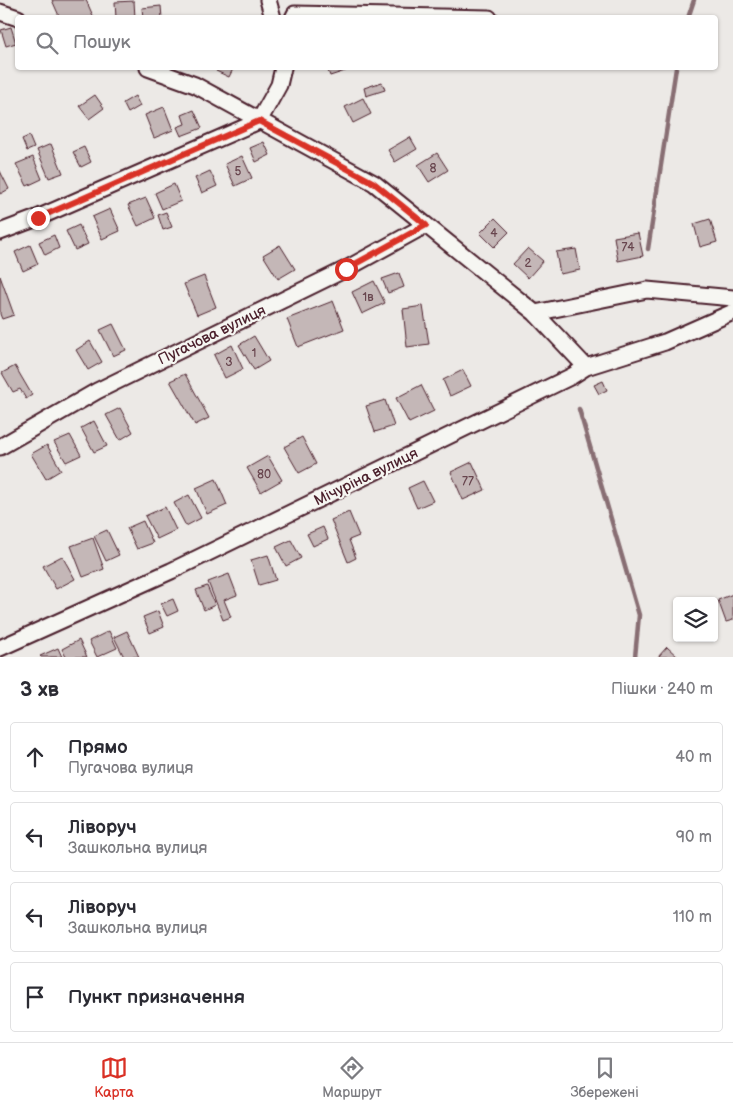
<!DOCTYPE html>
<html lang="uk">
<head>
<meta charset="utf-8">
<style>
	body { margin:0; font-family:"Balsamiq Sans",sans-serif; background:#f7f7f7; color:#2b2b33 }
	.controls { position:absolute; right:15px; bottom:15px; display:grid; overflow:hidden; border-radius:5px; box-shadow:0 1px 4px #0004 }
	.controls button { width:45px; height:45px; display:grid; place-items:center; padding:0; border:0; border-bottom:1px solid #e1e1e2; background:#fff; color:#2b2b33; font:25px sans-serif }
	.stop { position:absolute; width:15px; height:15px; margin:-11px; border:4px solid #d93025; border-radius:50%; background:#fff }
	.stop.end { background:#d93025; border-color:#fff; box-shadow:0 1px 5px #0008 }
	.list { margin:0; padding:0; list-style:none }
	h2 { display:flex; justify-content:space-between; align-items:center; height:65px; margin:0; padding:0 20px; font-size:21px }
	h2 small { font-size:16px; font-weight:400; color:#7c7c81 }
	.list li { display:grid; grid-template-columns:32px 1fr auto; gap:15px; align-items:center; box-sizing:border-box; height:70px; margin:0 10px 10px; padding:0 10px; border:1px solid #e1e1e2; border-radius:5px }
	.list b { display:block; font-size:19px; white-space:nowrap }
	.list p { margin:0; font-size:16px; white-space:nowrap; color:#7c7c81 }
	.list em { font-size:16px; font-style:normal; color:#7c7c81 }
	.icon { flex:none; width:28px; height:28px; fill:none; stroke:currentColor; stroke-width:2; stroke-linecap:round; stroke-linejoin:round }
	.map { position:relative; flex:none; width:733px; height:657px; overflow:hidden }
	.search { position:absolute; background:#fff; box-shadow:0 1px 4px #0004; left:15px; right:15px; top:15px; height:55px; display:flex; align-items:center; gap:12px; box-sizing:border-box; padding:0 18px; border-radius:5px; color:#7c7c81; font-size:19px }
	.sheet { height:385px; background:#fff }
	nav { display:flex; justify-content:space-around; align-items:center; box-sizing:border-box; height:70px; border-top:1px solid #e1e1e2; background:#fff; font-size:14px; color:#7c7c81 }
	nav a { display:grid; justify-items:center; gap:2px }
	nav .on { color:#d93025 }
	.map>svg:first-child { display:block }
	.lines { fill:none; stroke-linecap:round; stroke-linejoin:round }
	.stream { stroke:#886e73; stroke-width:4.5 }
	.building { fill:#c4b7b7; stroke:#4a1f2b }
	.minor-casing { stroke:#4a1f2b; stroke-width:19 }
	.minor { stroke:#f6f6f2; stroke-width:15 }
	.route { stroke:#d93025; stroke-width:6 }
	.labels { text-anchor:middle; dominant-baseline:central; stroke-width:4.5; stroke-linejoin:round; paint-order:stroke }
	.number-label { font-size:12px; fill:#68454e }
	.street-label { font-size:15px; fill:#4a1f2b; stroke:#f6f6f2 }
</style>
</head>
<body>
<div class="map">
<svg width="733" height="657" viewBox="0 0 733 657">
	<rect width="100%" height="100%" fill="#ece9e6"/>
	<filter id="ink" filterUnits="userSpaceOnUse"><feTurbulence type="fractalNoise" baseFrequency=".02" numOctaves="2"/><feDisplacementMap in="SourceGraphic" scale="10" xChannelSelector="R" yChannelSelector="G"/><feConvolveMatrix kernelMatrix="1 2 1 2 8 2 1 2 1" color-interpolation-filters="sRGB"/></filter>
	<g filter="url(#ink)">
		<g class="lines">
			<path class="stream" d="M688,18L694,0
				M648,249L676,68
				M579,409L639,615L635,657"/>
		</g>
		<path class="building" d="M52,0H86L94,18H60Z
			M134,1L135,18H116L115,2Z
			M161,6L162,18H143L142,8Z
			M11,27L16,43L6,46L1,30Z
			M218,68H231L233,69L229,77L216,71Z
			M327,68H354L330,76Z
			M382,82L385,90L366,96L364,88Z
			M95,95L104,108L89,119L79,106Z
			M135,96L140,106L128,113L123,103Z
			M363,98L371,114L353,123L345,107Z
			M164,107L173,130L154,138L145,115Z
			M194,110L202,128L181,136L177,127L185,124L182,115Z
			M29,136L34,148L27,151L22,139Z
			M410,137L417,149L395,162L388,150Z
			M264,142L270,155L256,162L250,148Z
			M51,144L63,173L49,178L37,150Z
			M84,147L91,162L81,167L73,152Z
			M437,153L448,170L429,182L418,165Z
			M242,156L252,178L235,186L225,164Z
			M33,157L42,179L27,186L16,164Z
			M0,171L9,189L0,194Z
			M210,171L217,186L202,193L195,178Z
			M174,184L181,201L162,209L155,193Z
			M146,198L155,218L138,226L128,205Z
			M110,209L120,231L102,239L92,217Z
			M166,212L172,227L163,230L158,215Z
			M495,218L509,232L494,247L480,233Z
			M710,219L717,242L700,247L694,224Z
			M79,225L88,244L75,250L66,231Z
			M638,233L643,256L618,261L614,237Z
			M54,235L59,248L45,255L39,242Z
			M30,245L38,264L23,271L15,252Z
			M280,245L295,269L278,279L263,255Z
			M528,248L543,261L528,278L513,264Z
			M576,249L580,270L560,274L556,252Z
			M399,273L404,287L388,293L382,279Z
			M0,276L14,315L2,319L0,314Z
			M204,276L216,307L197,315L184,284Z
			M374,281L385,303L362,314L352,292Z
			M333,301L344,329L298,347L287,319Z
			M423,306L429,344L407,347L403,309Z
			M113,324L126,350L113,356L100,330Z
			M254,336L269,361L254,370L239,345Z
			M90,341L102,362L88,370L76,350Z
			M232,345L243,369L225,378L214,355Z
			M15,366L32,395L26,399L20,389L13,392L2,373Z
			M463,370L471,386L450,396L443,380Z
			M185,374L209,418L195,425L170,381Z
			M603,381L607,390L599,394L594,385Z
			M421,385L434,411L409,423L396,398Z
			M385,400L394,426L375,432L366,406Z
			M120,408L133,432L120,440L106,415Z
			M94,421L107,446L94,452L81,428Z
			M70,435L81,455L66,462L54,442Z
			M302,437L316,464L299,473L284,447Z
			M47,445L61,470L46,479L31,454Z
			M268,456L282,480L261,492L247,468Z
			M472,462L485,490L463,500L451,472Z
			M216,479L227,505L207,514L196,488Z
			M423,481L433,501L417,508L408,488Z
			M189,495L201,518L186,526L174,503Z
			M165,507L176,530L157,539L145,516Z
			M349,512L359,536L349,540L356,558L348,562L331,520Z
			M143,521L153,543L137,549L127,528Z
			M323,527L328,539L313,546L307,534Z
			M107,530L119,555L106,561L94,536Z
			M93,538L104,569L83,577L71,546Z
			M291,540L301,558L286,566L276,547Z
			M268,555L276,580L259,585L251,560Z
			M62,556L75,579L56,589L43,566Z
			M229,574L237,595L224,600L231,617L223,620L208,582Z
			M207,586L215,605L204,610L196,590Z
			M733,594V620L726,622L718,600Z
			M173,599L178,611L167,616L161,604Z
			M158,611L164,627L150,633L143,617Z
			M109,631L117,648L97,657L89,641Z
			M127,631L139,657H124L114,637Z
			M79,640L87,657H66L62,649Z
			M667,647L678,657H658Z
			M58,648L62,657H41L40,656Z"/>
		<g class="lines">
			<defs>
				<path id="minor" d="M268,0L273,18
					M0,12L18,18
					M293,18L295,14L489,18
					M148,68L195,85L374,183L535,313L586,367
					M0,232L37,218L259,121L279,85L283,68
					M535,313L647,290L733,298
					M0,447L97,391L346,269L426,225
					M0,648L171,571L572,376L586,367L665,342L733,312"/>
			</defs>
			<use href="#minor" class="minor-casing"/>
			<use href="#minor" class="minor"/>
		</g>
	</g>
	<g class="lines" filter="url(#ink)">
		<path class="route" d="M38,218L259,121L374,183L426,225L346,269"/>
	</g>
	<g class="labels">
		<g class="number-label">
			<text x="433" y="168">8</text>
			<text x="238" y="171">5</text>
			<text x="494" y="233">4</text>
			<text x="628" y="247">74</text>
			<text x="528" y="263">2</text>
			<text x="368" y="297">1в</text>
			<text x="254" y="353">1</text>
			<text x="229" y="362">3</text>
			<text x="264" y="474">80</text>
			<text x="468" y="481">77</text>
		</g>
		<g class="street-label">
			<text transform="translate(212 335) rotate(-26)">Пугачова вулиця</text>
			<text transform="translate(366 477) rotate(-26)">Мічуріна вулиця</text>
		</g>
	</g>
</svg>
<div class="controls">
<button><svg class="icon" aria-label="layers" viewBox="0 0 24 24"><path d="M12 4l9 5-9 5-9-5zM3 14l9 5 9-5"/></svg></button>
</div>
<div class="stop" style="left:346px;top:269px"></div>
<div class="stop end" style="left:38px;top:218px"></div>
<div class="search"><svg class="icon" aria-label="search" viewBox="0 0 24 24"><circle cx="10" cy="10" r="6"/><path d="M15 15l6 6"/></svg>Пошук</div>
</div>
<section class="sheet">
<h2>3 хв<small>Пішки · 240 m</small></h2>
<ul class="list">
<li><svg class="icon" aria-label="ahead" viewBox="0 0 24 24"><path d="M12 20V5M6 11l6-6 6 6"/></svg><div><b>Прямо</b><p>Пугачова вулиця</p></div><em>40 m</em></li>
<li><svg class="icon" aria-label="left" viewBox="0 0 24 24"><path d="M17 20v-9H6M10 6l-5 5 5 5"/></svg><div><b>Ліворуч</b><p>Зашкольна вулиця</p></div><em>90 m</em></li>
<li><svg class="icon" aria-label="left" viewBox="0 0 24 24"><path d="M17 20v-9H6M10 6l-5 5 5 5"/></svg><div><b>Ліворуч</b><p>Зашкольна вулиця</p></div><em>110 m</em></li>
<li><svg class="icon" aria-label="arrive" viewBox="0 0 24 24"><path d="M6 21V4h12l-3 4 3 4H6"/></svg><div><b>Пункт призначення</b></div></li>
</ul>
</section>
<nav>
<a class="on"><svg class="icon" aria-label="map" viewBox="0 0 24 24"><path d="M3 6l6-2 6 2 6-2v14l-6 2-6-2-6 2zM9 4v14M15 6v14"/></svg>Карта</a>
<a><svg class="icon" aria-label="directions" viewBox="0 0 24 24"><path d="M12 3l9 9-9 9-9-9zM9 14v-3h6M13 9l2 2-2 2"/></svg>Маршрут</a>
<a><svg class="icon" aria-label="saved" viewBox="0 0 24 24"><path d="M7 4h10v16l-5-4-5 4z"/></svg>Збережені</a>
</nav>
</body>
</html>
